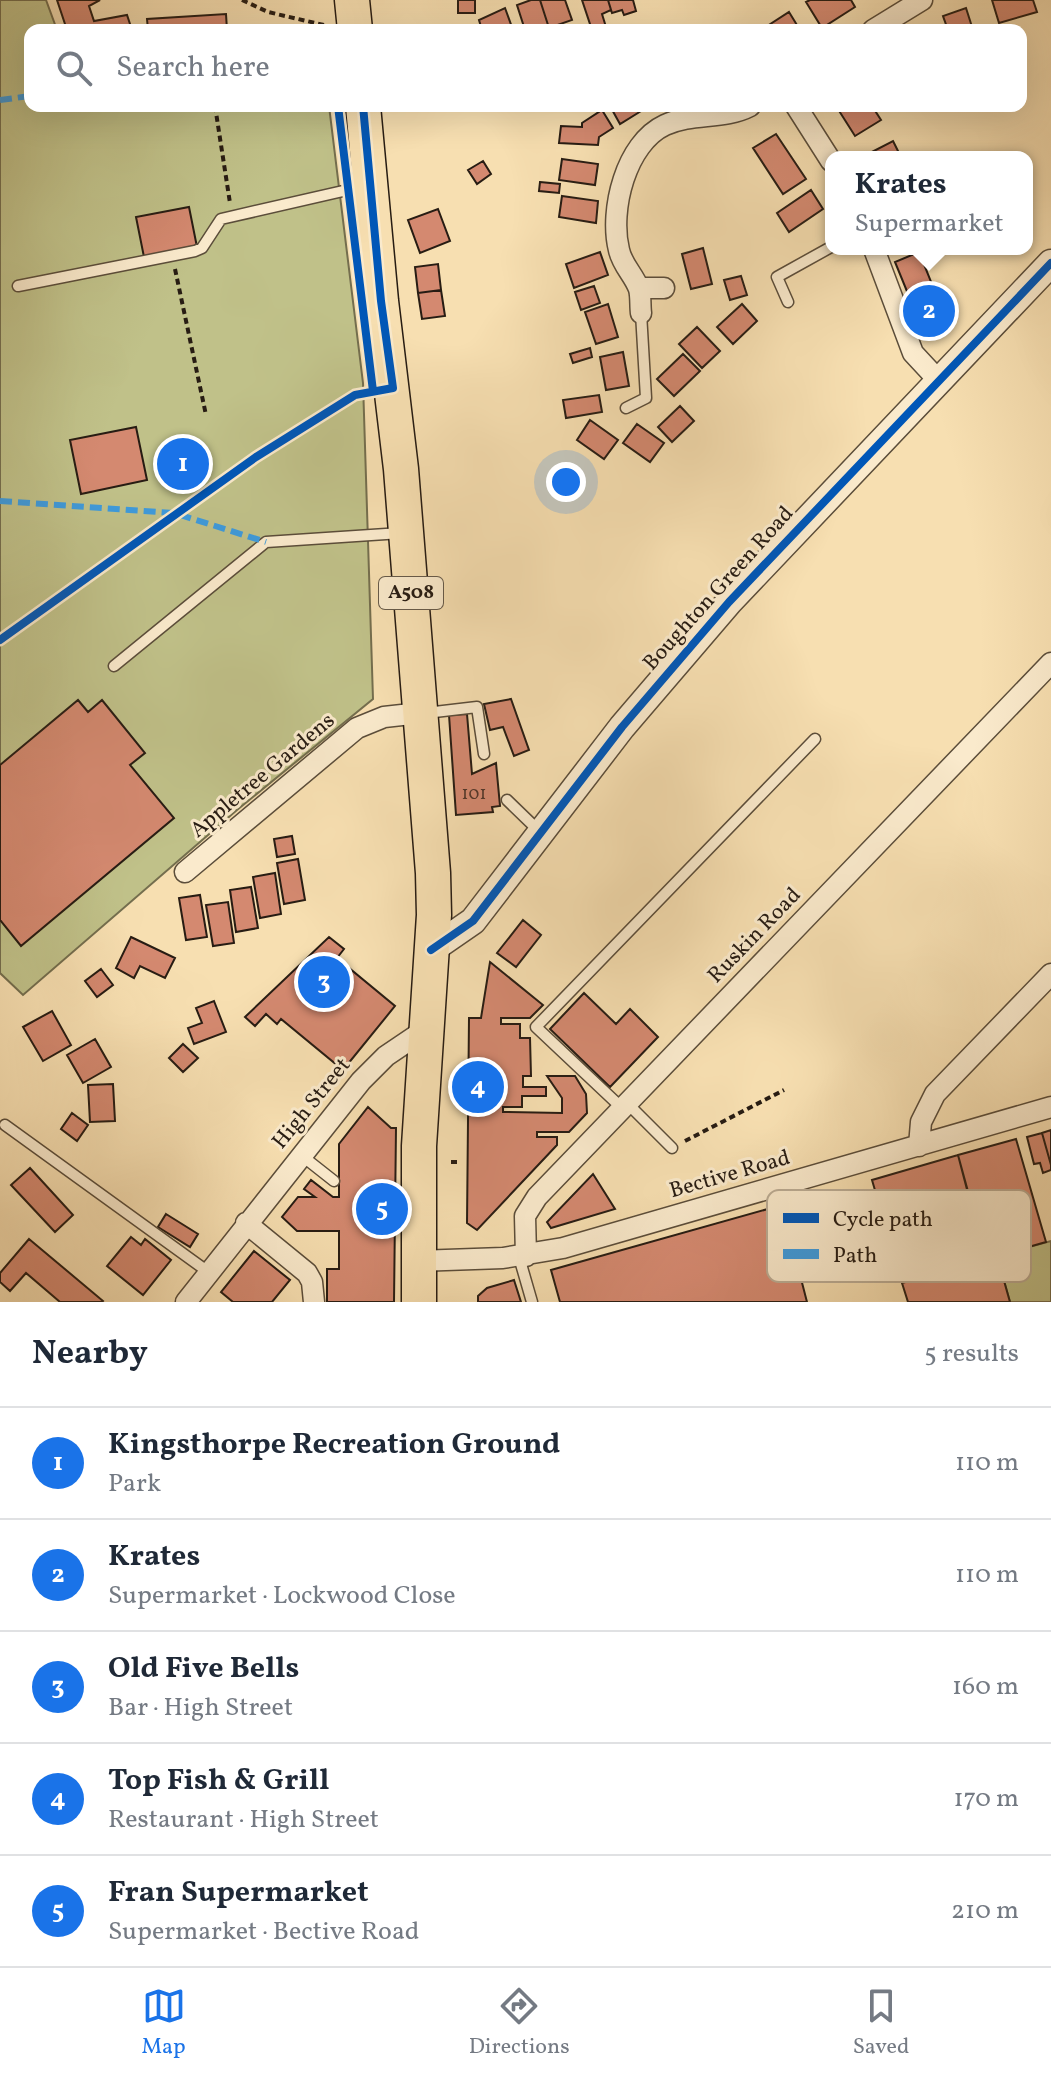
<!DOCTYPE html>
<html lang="en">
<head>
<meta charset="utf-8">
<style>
	body { margin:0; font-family:Vollkorn,serif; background:#f2f2f3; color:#1f2937 }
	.you { position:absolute; left:566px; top:482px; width:28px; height:28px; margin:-20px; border:6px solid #fff; border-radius:50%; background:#1a73e8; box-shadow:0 0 0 12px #1a73e833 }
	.badge { display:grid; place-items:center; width:52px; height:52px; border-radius:50%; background:#1a73e8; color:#fff; font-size:26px; font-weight:700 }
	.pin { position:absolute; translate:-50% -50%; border:4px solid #fff; box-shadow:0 2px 8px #0006 }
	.popup { position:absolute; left:825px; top:151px; width:208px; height:104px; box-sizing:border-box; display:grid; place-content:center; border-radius:16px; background:#fff; filter:drop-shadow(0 2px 6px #0005); font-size:26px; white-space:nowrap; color:#747a83 }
	.popup b { font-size:30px; color:#1f2937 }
	.popup::after { content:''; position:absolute; left:50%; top:100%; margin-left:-16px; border:16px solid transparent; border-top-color:#fff }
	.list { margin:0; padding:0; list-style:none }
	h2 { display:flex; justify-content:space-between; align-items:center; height:104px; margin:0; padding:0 32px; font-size:34px }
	h2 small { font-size:26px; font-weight:400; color:#747a83 }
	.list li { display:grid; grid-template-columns:52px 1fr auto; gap:24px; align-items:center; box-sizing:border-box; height:112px; padding:0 32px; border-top:2px solid #e0e1e3 }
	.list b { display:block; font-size:30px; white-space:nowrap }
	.list p { margin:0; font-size:26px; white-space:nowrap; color:#747a83 }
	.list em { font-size:26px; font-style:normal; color:#747a83 }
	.icon { flex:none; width:44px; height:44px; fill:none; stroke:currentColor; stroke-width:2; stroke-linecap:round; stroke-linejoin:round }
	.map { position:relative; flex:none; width:1051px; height:1302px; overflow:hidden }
	.search { position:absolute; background:#fff; box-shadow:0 8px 32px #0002; left:24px; right:24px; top:24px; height:88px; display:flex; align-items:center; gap:20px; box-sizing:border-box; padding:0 28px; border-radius:16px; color:#747a83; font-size:30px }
	.sheet { height:664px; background:#fff }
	nav { display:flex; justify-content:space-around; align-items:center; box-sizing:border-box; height:112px; border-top:2px solid #e0e1e3; background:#fff; font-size:22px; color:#747a83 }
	nav a { display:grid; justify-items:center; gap:4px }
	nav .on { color:#1a73e8 }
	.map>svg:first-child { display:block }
	.green { fill:#c0c189; stroke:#746e4e; stroke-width:2 }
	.building { fill:#d48970; stroke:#271c13; stroke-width:2 }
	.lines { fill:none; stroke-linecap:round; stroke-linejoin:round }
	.service-casing { stroke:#5b4d3a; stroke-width:13 }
	.minor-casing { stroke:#5b4d3a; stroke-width:23 }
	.tertiary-casing { stroke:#5b4d3a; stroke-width:29 }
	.trunk-casing { stroke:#271c13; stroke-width:37 }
	.path { stroke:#271c13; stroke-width:4; stroke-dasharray:6 4; stroke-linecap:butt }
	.service { stroke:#faeacc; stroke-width:10 }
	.minor { stroke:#faeacc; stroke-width:20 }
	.tertiary { stroke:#faeacc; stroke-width:26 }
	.trunk { stroke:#f7dfb1; stroke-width:34 }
	.quiet { stroke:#3d9bde; stroke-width:6; stroke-dasharray:12 6; stroke-linecap:butt }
	.cycleway-casing { stroke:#faeacc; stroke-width:13 }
	.cycleway { stroke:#0057b8; stroke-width:8 }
	.labels { text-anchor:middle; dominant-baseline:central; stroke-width:6; stroke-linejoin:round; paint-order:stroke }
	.number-label { font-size:18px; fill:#52372a }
	.shield { fill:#faeacc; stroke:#665a4a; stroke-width:2 }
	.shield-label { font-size:20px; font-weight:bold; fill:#271c13 }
	.street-label { font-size:22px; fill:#271c13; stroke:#faeacc }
	.key { fill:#faeacc; stroke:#bbac94; stroke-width:2 }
	.key-label { font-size:22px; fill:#271c13 }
</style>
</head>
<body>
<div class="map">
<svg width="1051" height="1302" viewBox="0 0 1051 1302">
	<rect width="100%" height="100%" fill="#f7dfb1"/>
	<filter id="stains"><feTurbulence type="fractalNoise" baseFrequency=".0025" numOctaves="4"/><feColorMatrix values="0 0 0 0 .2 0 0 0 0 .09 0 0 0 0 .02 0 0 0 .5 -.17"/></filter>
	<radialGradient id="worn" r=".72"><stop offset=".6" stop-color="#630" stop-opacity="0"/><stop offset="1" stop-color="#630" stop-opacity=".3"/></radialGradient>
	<path class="green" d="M0,0H46L57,30H30V106H329L363,383L373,699L237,810L23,995L0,973Z
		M1051,1241V1302H1010L997,1256Z"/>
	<path class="building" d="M57,0H100L89,6L94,21L127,15L132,30H67Z
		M458,0H475V13H458Z
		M531,0H540L549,28L525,30L517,5Z
		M540,0H565L572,20L549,28Z
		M582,0H608L611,10L602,14L606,27L592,30Z
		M608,0H633L636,11L624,15L622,10L612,13Z
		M810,0H851L855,7L822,28L806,2Z
		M992,0H1033L1037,12L999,23Z
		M505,8L513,30H482L479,20Z
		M966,8L973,30H948L943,16Z
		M789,12L800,30H761Z
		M226,14L227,30H148L147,19Z
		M610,106H645L646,108L620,124Z
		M836,106H872L881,120L855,136Z
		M602,110L613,128L599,137L598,145L559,143L561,126L582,127V123Z
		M776,134L806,179L783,194L753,148Z
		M893,141L901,157H867L866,155Z
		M562,159L598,164L595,185L559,180Z
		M483,161L491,174L477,184L468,170Z
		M540,182L560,184L559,193L539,191Z
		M811,190L823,209L789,232L777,213Z
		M562,196L598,201L596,223L559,217Z
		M189,207L197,247L144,257L136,217Z
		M438,209L450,241L420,253L408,220Z
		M703,248L712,284L691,289L682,254Z
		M600,252L608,275L574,288L566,264Z
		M919,252L948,324L924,333L895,262Z
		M438,264L441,290L418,293L415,267Z
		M741,276L747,295L730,300L724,280Z
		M594,286L600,303L581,310L575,292Z
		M441,290L445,316L422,319L418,293Z
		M608,304L618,337L596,344L585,312Z
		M742,304L757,321L733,344L717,327Z
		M697,327L720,351L702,368L679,344Z
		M590,348L592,357L573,363L570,354Z
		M623,352L629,386L606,390L600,357Z
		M683,354L700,371L674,396L657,379Z
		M599,395L602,412L566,418L563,400Z
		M680,406L694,421L672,442L658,427Z
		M590,420L618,440L604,459L577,440Z
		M637,424L664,443L650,462L623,443Z
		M136,427L147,480L81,494L70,440Z
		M511,699L529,750L514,756L503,727L490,730L484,704Z
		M78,700L88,712L102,700L145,753L130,765L174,818L21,946L0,920V765Z
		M467,714L472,774L496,763L500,806L492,807L493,812L456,815L449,715Z
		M292,836L295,854L277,857L274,839Z
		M298,859L305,900L284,904L277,863Z
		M275,873L281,914L260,918L253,877Z
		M251,887L258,928L236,932L230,890Z
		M200,895L207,937L186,940L179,898Z
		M228,902L234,943L213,946L206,905Z
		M523,920L541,935L516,967L497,953Z
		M131,937L175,958L165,978L140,966L134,978L116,968Z
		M329,937L344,949L337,958L395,1006L343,1070L281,1019L277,1024L266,1014L255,1026L245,1017Z
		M490,962L543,1005L530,1018H501V1024H520V1038H530L531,1076H523V1087H546V1096H522V1107H503V1112L562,1113V1098L547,1076H575L586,1094L587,1113L569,1132H537V1137H557V1145L477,1230L467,1223L469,1018H481Z
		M101,969L113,985L97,997L85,981Z
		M584,993L616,1024L630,1009L658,1037L610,1087L550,1029Z
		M214,1001L226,1032L194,1044L188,1028L202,1023L196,1008Z
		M52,1011L71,1045L43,1061L23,1027Z
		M95,1039L111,1067L83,1083L67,1055Z
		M183,1044L198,1058L183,1072L169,1058Z
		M113,1084L115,1121L90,1122L88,1085Z
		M368,1107L391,1128H396L394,1302H327V1269H339V1231H297L282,1217L298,1197H315L304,1189L311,1180L333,1197H339V1144Z
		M72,1113L88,1125L77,1141L61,1129Z
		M1051,1130V1165L1042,1133Z
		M1042,1133L1051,1165V1170L1043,1173L1040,1163L1034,1164L1027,1137Z
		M1016,1139L1046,1242L1007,1253L998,1218L976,1224L958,1155Z
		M958,1155L981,1239L992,1236L997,1256L902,1283L872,1180Z
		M30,1168L73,1215L55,1232L11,1185Z
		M593,1174L615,1209L551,1228L547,1222Z
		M782,1205L807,1302H560L551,1270Z
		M166,1214L198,1234L190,1247L158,1227Z
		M131,1237L141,1245L145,1239L171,1260L143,1295L107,1266Z
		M29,1239L103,1301L102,1302H60L26,1273L10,1291L0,1282V1273Z
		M254,1251L290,1280L272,1302H233L221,1292Z
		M997,1256L1010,1302H908L902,1283Z
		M514,1280L521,1302H478V1296L487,1288Z"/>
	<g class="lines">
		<defs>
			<path id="service" d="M18,286L195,251L202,248L221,219L365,186
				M788,302L777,277L831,247
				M626,408L646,398L641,313
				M114,666L266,542L401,533
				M426,713L477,707L484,754
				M507,800L539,831
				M628,1104L672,1148
				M623,1109L536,1027L815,739
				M5,1125L207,1271
				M301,1155L334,1181
				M519,1257L532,1302"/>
			<path id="minor" d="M873,30L922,0
				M796,106L831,161
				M874,249L913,353L939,381
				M639,288H664
				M641,313C640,306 641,296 639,289C634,275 622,265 619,250C609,210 626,143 665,125C693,112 723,120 750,106
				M185,872L357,728L384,717L420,713
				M919,1146L921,1122L935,1094L1051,974
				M246,1223L307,1273L312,1282L314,1302
				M526,1256L525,1216L537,1197L1051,663
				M417,1261L503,1258L563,1248L1051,1107
				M186,1302L361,1081L386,1056L426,1029"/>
			<path id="tertiary" d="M431,950L473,921L622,727L729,602L1051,263"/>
			<path id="trunk" d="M352,0L355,30
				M363,106L381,301L401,469L433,873L434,915L419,1146V1302"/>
		</defs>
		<use href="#service" class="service-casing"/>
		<use href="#minor" class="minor-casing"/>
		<use href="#tertiary" class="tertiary-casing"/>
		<use href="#trunk" class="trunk-casing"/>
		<path class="path" d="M242,0L268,12L328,26
			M215,106L230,203
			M175,269L206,415
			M685,1141L784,1090
			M451,1162H460"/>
		<use href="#service" class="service"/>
		<use href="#minor" class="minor"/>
		<use href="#tertiary" class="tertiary"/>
		<use href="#trunk" class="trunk"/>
		<path class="quiet" d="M0,100L30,96
			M0,501L174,513L266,542"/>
		<defs>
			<path id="cycleway" d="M338,106L373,391
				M0,640L256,457L355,395L393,388L381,301L363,106
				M431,950L473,921L622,727L729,602L1051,263"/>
		</defs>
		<use href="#cycleway" class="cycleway-casing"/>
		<use href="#cycleway" class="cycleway"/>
	</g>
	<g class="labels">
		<g class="number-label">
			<text x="474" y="794">101</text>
		</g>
		<rect class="shield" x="379" y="577" width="64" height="32" rx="6"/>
		<g class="shield-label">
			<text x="411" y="593">A508</text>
		</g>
		<g class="street-label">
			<text transform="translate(719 589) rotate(-48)">Boughton Green Road</text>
			<text transform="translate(263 776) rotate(-40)">Appletree Gardens</text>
			<text transform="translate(755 936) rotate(-46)">Ruskin Road</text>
			<text transform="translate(312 1104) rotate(-51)">High Street</text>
			<text transform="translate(730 1175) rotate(-16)">Bective Road</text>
		</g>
	</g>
	<rect x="767" y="1190" width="264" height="92" rx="12" class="key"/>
	<rect x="783" y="1213" width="36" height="10" fill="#0057b8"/>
	<rect x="783" y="1249" width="36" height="10" fill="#3d9bde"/>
	<g class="key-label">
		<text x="833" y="1226">Cycle path</text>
		<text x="833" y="1262">Path</text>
	</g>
	<rect width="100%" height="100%" filter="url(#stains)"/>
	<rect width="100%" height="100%" fill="url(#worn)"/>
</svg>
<div class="you"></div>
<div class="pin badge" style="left:183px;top:464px">1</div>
<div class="pin badge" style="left:929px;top:311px">2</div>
<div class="popup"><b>Krates</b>Supermarket</div>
<div class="pin badge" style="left:324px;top:982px">3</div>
<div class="pin badge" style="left:478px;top:1087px">4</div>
<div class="pin badge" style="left:382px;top:1209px">5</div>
<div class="search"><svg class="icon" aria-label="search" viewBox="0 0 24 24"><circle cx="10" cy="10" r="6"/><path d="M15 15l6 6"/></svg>Search here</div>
</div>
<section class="sheet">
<h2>Nearby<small>5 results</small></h2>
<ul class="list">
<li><span class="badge">1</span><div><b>Kingsthorpe Recreation Ground</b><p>Park</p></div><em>110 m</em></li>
<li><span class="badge">2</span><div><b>Krates</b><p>Supermarket · Lockwood Close</p></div><em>110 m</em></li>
<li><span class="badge">3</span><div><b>Old Five Bells</b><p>Bar · High Street</p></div><em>160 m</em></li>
<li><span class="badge">4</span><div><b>Top Fish &amp; Grill</b><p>Restaurant · High Street</p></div><em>170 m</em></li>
<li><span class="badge">5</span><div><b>Fran Supermarket</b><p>Supermarket · Bective Road</p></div><em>210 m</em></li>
</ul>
</section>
<nav>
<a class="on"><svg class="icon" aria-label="map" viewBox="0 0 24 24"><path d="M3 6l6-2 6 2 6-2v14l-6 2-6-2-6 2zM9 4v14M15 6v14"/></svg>Map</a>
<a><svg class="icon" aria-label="directions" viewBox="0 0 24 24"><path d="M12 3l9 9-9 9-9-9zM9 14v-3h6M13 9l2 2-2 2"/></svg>Directions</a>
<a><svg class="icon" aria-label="saved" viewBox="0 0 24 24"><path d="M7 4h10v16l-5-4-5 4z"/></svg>Saved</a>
</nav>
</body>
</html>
